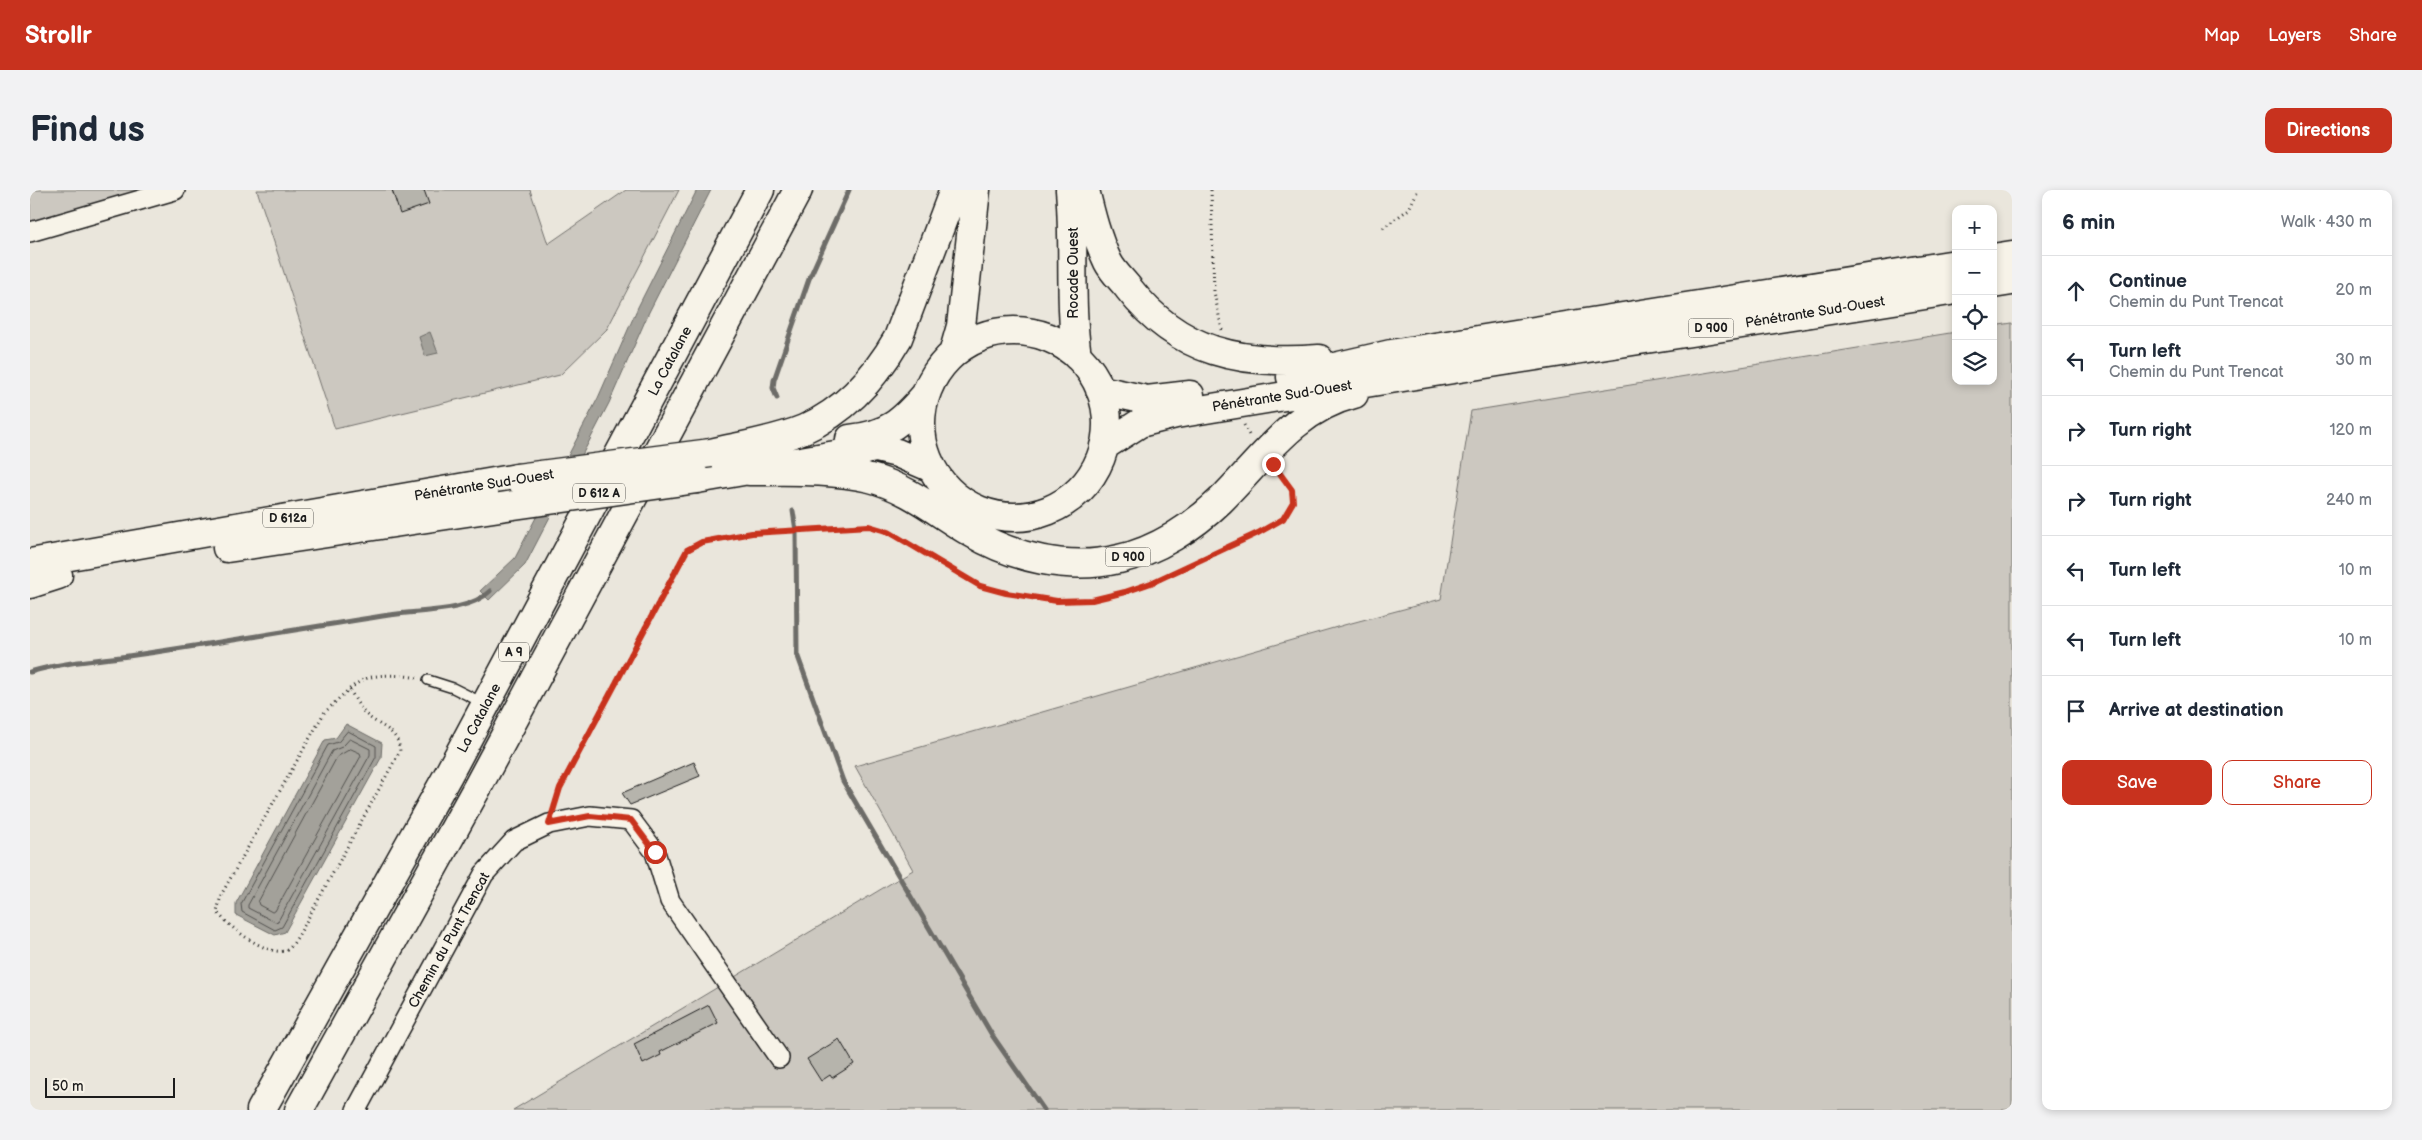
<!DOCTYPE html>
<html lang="en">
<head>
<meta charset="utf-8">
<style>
	body { margin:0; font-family:"Balsamiq Sans",sans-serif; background:#f2f2f3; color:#1f2937 }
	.controls { position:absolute; right:15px; top:15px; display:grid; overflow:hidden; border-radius:10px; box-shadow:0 2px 8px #0003 }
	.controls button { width:45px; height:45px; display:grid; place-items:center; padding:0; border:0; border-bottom:1px solid #e0e1e3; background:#fff; color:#1f2937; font:25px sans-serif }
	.scale { position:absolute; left:15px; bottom:12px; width:130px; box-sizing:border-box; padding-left:5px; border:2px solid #1c1c1c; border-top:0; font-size:14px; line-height:18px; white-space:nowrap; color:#1c1c1c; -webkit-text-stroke:4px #f7f3e8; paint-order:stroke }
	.stop { position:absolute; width:15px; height:15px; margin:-11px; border:4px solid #c8321e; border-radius:50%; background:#fff }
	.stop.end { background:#c8321e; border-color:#fff; box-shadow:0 1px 5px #0008 }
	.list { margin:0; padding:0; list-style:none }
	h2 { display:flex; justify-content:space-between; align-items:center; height:65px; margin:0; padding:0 20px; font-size:21px }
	h2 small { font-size:16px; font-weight:400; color:#747a83 }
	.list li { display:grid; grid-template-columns:32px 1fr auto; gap:15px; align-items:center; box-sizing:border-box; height:70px; padding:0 20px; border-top:1px solid #e0e1e3 }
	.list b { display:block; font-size:19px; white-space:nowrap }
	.list p { margin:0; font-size:16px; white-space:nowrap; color:#747a83 }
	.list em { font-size:16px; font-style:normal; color:#747a83 }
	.actions { display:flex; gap:10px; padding:15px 20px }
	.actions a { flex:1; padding:11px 0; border:1px solid #c8321e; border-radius:10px; text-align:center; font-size:18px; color:#c8321e }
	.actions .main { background:#c8321e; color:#fff }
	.icon { flex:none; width:28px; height:28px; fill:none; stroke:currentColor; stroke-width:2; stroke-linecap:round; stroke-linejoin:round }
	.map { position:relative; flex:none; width:1982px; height:920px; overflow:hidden; border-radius:10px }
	header { display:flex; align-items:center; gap:30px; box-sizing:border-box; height:70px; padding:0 25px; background:#c8321e; color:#fff }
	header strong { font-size:24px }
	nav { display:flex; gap:28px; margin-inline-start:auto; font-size:18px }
	.intro { display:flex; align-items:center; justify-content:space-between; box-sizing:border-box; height:120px; padding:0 30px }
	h1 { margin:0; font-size:35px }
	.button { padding:12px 22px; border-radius:10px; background:#c8321e; color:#fff; font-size:18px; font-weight:700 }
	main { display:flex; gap:30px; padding:0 30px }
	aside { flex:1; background:#fff; border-radius:10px; box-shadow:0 2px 8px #0003 }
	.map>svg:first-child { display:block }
	.green { fill:#ccc8c0; stroke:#74726e }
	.water { fill:#a3a19a; stroke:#6d6c68 }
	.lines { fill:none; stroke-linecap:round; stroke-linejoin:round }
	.shore { stroke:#52514e; stroke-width:1 }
	.stream { stroke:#6d6c68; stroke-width:5 }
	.building { fill:#b6b4ac; stroke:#1c1c1c }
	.lane-casing { stroke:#1c1c1c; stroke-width:12 }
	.street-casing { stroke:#1c1c1c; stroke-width:22 }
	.highway-casing { stroke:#1c1c1c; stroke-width:31 }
	.path { stroke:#1c1c1c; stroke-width:3; stroke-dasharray:1 4; stroke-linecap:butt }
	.lane { stroke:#f7f3e8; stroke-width:9 }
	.street { stroke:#f7f3e8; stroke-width:19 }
	.highway { stroke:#f7f3e8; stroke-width:28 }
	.highway-bridge-casing { stroke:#1c1c1c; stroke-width:31; stroke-linecap:butt }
	.highway-bridge { stroke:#f7f3e8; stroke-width:28 }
	.route { stroke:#c8321e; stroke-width:6 }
	.labels { text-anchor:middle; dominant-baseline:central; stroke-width:4; stroke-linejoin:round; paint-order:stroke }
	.shield { fill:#f7f3e8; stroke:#5e5c59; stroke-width:1 }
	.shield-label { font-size:12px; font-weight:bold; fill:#1c1c1c }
	.street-label { font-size:14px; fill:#1c1c1c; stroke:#f7f3e8 }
</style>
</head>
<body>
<header>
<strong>Strollr</strong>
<nav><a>Map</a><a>Layers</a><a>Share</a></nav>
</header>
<div class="intro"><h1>Find us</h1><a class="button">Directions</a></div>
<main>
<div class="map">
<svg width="1982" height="920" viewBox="0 0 1982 920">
	<rect width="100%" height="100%" fill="#eae6dc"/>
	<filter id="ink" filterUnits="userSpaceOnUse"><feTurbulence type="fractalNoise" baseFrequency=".02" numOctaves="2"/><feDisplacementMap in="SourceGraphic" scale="10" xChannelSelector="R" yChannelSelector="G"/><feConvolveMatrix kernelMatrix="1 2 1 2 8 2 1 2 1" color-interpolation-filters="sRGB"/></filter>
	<g filter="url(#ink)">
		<path class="green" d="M0,0H123L0,34Z
			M227,0H500L518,54L596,0H649L577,139L530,185L305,239Z
			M1982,133V920H483L883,680L825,576L1314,435L1411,409L1441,221L1926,142V191H1963V136Z"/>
		<path class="water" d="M667,0H681L619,122L579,213L495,375L459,410L450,401L485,368L568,208L608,117Z
			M400,142L408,163L395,166L389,147Z
			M316,534L352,553L351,568L255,742L245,745L206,725V713L295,550L306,548Z"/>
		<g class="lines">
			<path class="shore" d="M318,541L346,556V567L252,737L245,740L212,722L211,714L298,555L308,552Z
				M320,549L340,559V565L248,731L245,732L218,718V715L302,561L312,557Z
				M321,559L330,563L331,566L245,721L242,722L229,715L228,712L307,567Z"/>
			<path class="stream" d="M747,208L743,198L744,190L779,89L819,0
				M763,321L766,341L767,464L813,591L962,845L1014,920
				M0,482C37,471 74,470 112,464C194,452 276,438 359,425C389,420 438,423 460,401"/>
		</g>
		<path class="building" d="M362,0H394L399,14L370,24Z
			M664,572L670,586L600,615L592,603Z
			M679,815L688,833L630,862L631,865L613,874L604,854Z
			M809,849L824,874L802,888L800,885L791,891L777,869Z"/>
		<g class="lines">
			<defs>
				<path id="lane" d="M398,490L423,498L453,513"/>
				<path id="street" d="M0,42L145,0
					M326,920L454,684L484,651L519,634L560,626L601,630L625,662L640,711L749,868"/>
				<path id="highway" d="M1040,0C1045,55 1039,111 1047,166
					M1055,0C1061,25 1067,49 1078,72C1083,82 1093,91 1099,99C1149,163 1212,175 1289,169
					M1963,68L1982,65
					M1963,94L1982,91
					M891 234a93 93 0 1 1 186 0a93 93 0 1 1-186 0Z
					M923,164L931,136L946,0
					M1261,187L1361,164L1926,74
					M1070,200L1117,210L1160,205
					M820,249C858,245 872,232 896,204
					M1074,256L1110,233L1146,224C1406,180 1666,142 1926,100
					M681,263C711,256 745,251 774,239C815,221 846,186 868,148L924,0
					M719,281C759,281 801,279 840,288C877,297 908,323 940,342C983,368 1039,381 1089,369C1126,361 1163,337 1190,311C1231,271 1264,219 1324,204
					M667,289L846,258L867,263L902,278
					M197,358L470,317
					M0,373L487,288
					M0,394L28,385
					M231,920L418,585L730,0
					M269,920L447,598L768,0"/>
			</defs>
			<use href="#lane" class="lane-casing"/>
			<use href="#street" class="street-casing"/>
			<use href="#highway" class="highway-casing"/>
			<path class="path" d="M1181,0L1184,102L1192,140
				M1353,38L1379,19L1388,0
				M1214,235L1220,247
				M320,500C324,507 328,515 333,521C346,537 368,537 370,561L270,743C266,749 261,759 255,761C235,765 199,737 187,722L191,705L294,523C306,512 319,497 333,490C346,483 374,485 388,488
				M524,616L530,598L644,382L657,360L672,352L722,343L839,336L859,342L950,396L976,403L1027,411L1062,410L1095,402L1121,393L1228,343L1253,329L1263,312L1262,300L1248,280"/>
			<use href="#lane" class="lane"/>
			<use href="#street" class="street"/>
			<use href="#highway" class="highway"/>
			<defs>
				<path id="highway-bridge" d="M487,288L681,263
					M470,317L667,289"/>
			</defs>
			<use href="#highway-bridge" class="highway-bridge-casing"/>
			<use href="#highway-bridge" class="highway-bridge"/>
		</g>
	</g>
	<g class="lines" filter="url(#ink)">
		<path class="route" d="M625,662L601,630L560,626L519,634L530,598L657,360L672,352L722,343L839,336L859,342L950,396L976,403L1027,411L1062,410L1095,402L1121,393L1228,343L1253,329L1263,312L1262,300L1243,274"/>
	</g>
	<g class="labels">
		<g class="shield">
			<rect x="1658.5" y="128.5" width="45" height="19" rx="4"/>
			<rect x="543" y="293.5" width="52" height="19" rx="4"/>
			<rect x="233" y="318.5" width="50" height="19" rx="4"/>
			<rect x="1075.5" y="357.5" width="45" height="19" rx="4"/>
			<rect x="469" y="452.5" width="30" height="19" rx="4"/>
		</g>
		<g class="shield-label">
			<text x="1681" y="138">D 900</text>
			<text x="569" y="303">D 612 A</text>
			<text x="258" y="328">D 612a</text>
			<text x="1098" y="367">D 900</text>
			<text x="484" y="462">A 9</text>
		</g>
		<g class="street-label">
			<text transform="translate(1043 83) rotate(-90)">Rocade Ouest</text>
			<text transform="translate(1785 122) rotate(-9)">Pénétrante Sud-Ouest</text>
			<text transform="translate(640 171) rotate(-62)">La Catalane</text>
			<text transform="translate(1252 206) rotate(-9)">Pénétrante Sud-Ouest</text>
			<text transform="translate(454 295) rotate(-9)">Pénétrante Sud-Ouest</text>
			<text transform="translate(449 528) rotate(-62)">La Catalane</text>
			<text transform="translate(419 750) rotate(-61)">Chemin du Punt Trencat</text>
		</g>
	</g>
</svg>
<div class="controls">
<button>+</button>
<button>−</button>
<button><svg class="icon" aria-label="locate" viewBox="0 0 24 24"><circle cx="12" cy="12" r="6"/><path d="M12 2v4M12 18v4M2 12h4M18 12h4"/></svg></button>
<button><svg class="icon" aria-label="layers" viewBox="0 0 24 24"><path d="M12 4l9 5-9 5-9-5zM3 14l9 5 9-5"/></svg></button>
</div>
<div class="scale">50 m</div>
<div class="stop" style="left:625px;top:662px"></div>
<div class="stop end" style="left:1243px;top:274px"></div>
</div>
<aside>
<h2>6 min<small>Walk · 430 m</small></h2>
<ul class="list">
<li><svg class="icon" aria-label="ahead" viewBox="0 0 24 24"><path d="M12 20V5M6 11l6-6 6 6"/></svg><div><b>Continue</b><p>Chemin du Punt Trencat</p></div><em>20 m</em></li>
<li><svg class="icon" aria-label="left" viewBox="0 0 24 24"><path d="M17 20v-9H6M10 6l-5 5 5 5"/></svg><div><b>Turn left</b><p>Chemin du Punt Trencat</p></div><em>30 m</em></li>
<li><svg class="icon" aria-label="right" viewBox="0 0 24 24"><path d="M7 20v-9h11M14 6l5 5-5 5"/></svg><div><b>Turn right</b></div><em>120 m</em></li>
<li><svg class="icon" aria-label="right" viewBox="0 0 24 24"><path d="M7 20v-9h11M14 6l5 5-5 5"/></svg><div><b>Turn right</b></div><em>240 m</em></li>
<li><svg class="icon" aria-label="left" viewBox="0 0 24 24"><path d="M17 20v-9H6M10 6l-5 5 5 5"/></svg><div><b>Turn left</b></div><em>10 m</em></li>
<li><svg class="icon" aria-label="left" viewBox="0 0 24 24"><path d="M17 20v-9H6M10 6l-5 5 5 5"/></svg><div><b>Turn left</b></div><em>10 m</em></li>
<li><svg class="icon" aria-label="arrive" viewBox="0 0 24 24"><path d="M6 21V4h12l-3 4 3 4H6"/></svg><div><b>Arrive at destination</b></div></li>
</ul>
<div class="actions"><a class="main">Save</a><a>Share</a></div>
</aside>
</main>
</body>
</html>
